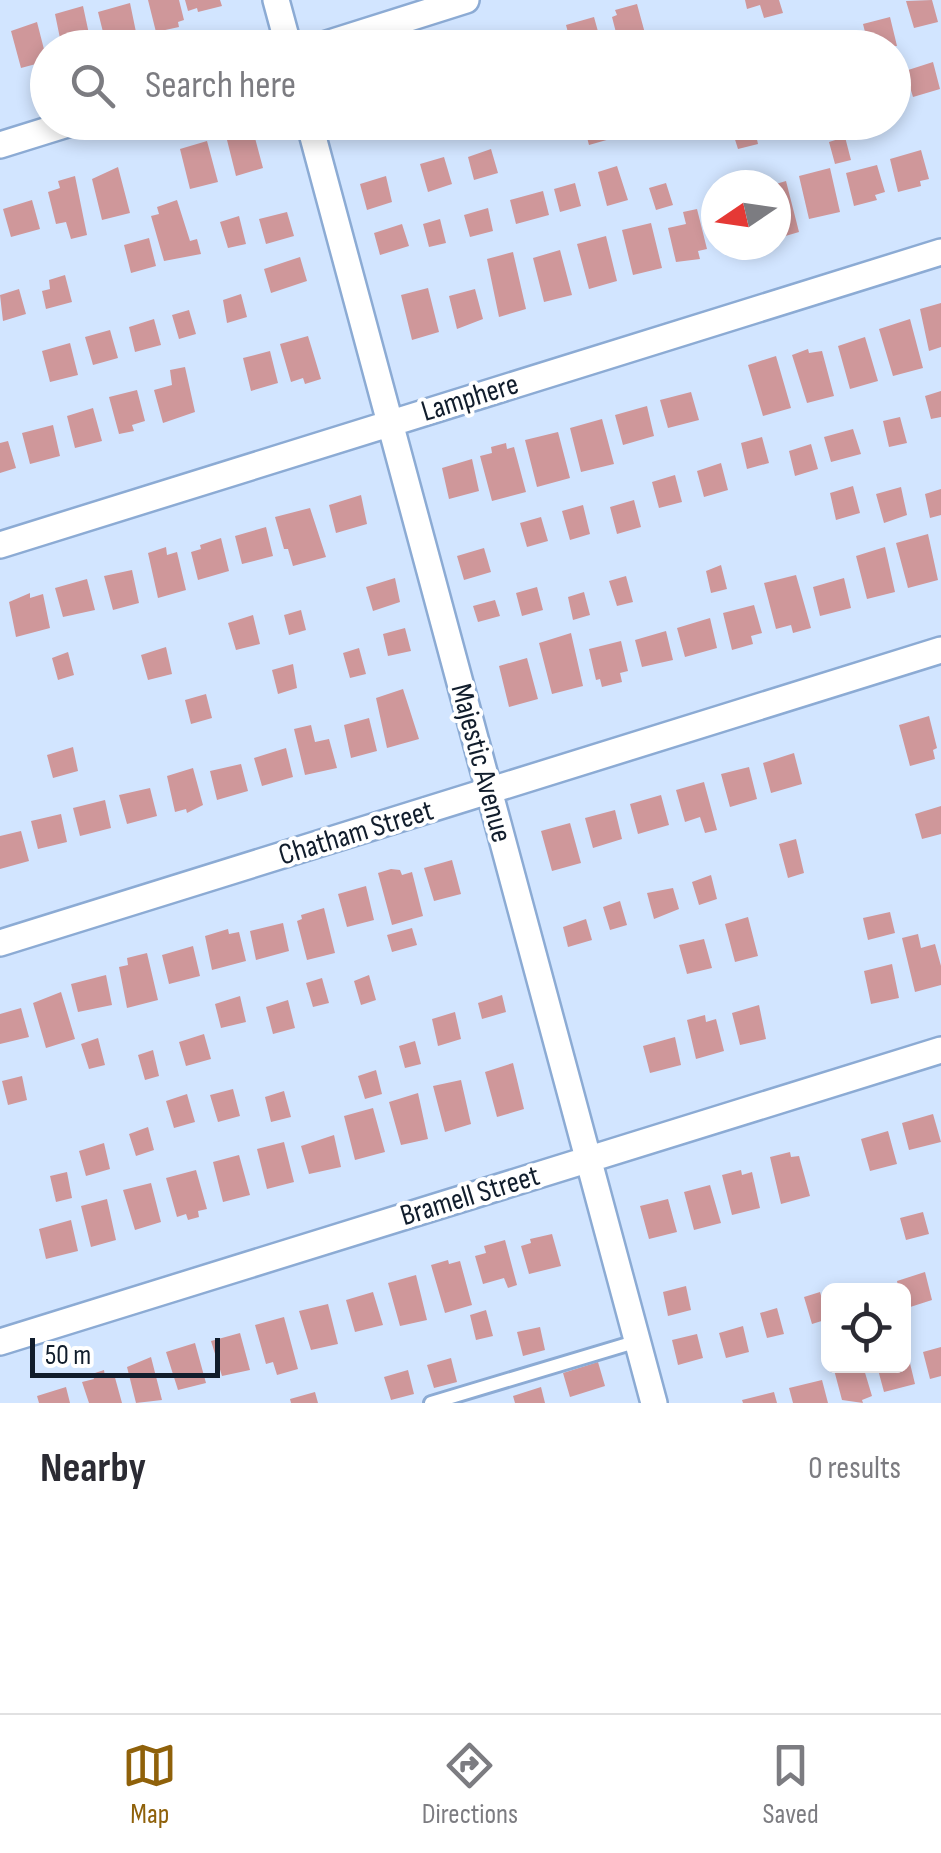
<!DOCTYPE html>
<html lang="en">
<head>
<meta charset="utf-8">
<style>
	body { margin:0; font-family:"Sofia Sans Condensed",sans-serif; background:#f7f7f7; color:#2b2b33 }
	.controls { position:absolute; right:30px; bottom:30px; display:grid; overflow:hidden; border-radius:15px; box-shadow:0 5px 15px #0003 }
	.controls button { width:90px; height:90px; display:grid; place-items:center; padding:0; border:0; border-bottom:2px solid #e1e1e2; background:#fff; color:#2b2b33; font:50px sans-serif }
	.compass { position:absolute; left:701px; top:170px; width:90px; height:90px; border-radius:50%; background:#fff; box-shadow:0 5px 15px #0003; rotate:257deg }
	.scale { position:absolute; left:30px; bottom:25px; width:190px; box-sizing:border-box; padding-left:10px; border:5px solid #111d2c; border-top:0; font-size:28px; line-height:35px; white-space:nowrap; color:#111d2c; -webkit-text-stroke:8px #fff; paint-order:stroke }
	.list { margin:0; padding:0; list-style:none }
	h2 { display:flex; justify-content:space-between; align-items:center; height:130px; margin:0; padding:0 40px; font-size:42px }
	h2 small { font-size:32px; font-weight:400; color:#7c7c81 }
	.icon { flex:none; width:55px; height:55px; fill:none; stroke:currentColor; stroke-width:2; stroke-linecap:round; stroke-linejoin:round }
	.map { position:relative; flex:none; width:941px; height:1403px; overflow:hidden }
	.search { position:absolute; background:#fff; box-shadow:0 5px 15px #0003; left:30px; right:30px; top:30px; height:110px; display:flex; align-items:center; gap:25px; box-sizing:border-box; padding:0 35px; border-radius:55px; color:#7c7c81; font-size:38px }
	.sheet { height:310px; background:#fff }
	nav { display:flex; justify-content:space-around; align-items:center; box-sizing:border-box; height:140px; border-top:2px solid #e1e1e2; background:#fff; font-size:28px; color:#7c7c81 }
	nav a { display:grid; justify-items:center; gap:5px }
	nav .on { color:#8f610a }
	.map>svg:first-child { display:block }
	.building { fill:#cf979a }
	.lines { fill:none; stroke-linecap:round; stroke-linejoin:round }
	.lane-casing { stroke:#8cabd4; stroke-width:18 }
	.street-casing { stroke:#8cabd4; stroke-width:30 }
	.lane { stroke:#fff; stroke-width:12 }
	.street { stroke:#fff; stroke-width:25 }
	.labels { text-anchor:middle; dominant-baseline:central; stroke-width:8; stroke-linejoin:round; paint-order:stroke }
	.street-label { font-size:30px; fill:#111d2c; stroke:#fff }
</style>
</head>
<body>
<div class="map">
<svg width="941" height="1403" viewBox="0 0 941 1403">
	<rect width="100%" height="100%" fill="#d2e5ff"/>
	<path class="building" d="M148,0H179L184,20L178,22L179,27L156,32Z
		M185,0H220L222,6L198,12L197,8L188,11Z
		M745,0H779L783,13L764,18L760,5L747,9Z
		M932,0L938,22L914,28L906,1Z
		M130,3L136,32L105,40L98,12Z
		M637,4L649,48H620L612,17L617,15L615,10Z
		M83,6L92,48H62L55,14Z
		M594,17L602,46L572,48L566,25Z
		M890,17L897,46L869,48L863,24Z
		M37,22L47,61L21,68L11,31Z
		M547,33L551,48H530L528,38Z
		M933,62L940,89L913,97L905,71Z
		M346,122H379L380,126L349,135Z
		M583,122H606L610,139L589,145Z
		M745,122H753L758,144L738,149L731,127Z
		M776,122H794L797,134L781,139Z
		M251,123L263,168L236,176L226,136Z
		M845,137L851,160L835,164L829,142Z
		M207,141L218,182L190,189L180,149Z
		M491,149L498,173L474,180L468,157Z
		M921,150L929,179L920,181L921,186L898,192L890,159Z
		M444,157L452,184L428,192L420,164Z
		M877,165L885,192L875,195L877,200L854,206L846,173Z
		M617,166L628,200L607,206L598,172Z
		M118,167L130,213L102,220L92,179Z
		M830,168L840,212L809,219L799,176Z
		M75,176L87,235L71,239L66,222L56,224L48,192L60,188L58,181Z
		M386,176L392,202L367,210L360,184Z
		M786,181L799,232L782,237L781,229L776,230V184Z
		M575,183L581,206L560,212L554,189Z
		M666,183L673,205L656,210L649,188Z
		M543,191L549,215L516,224L510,200Z
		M32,200L40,229L11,237L3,209Z
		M177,200L190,241L197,239L201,254L164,261L151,216L159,214L157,207Z
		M488,208L493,231L470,237L464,215Z
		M697,209L707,249L698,251L700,259L676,262L668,228L686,224L683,212Z
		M287,212L294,236L266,244L259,219Z
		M239,216L246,244L228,248L220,222Z
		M440,219L446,243L429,247L423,224Z
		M651,223L662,268L633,275L622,230Z
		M402,224L409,246L380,255L374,233Z
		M606,236L617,281L589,289L577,244Z
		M149,238L156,266L131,273L124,245Z
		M560,250L572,295L544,302L533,258Z
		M513,252L526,309L499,317L487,259Z
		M300,257L307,281L271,293L264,269Z
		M65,275L72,302L46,309L42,291L50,289L49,280Z
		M428,288L439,332L412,340L401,295Z
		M19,289L26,314L3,321L0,295Z
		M475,289L483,319L457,329L449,296Z
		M241,294L247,317L227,323L223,300Z
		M941,303V347L929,351L920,309Z
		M189,310L196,334L179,339L172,315Z
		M154,319L161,345L135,352L129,327Z
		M910,319L923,368L893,376L879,329Z
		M110,330L118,358L93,365L85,337Z
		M308,336L321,379L305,384L303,378L291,382L280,344Z
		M865,337L878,381L850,389L838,346Z
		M70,343L78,375L50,382L42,351Z
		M808,349L809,353L822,351L834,396L807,403L792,355Z
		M270,351L278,383L251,391L243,358Z
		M776,356L791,408L763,416L748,365Z
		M185,367L195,412L163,423L154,390L172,385L170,370Z
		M137,390L145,421L132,425L134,431L119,434L109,397Z
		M941,391V417L931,419L925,396Z
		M691,392L699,420L668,428L660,400Z
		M647,406L654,436L623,445L615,415Z
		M93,408L102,441L75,448L67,416Z
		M900,417L907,443L889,447L883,421Z
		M602,419L614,464L581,472L570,428Z
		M53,425L60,456L30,464L22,433Z
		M853,429L861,454L831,462L824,437Z
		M558,432L570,478L537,487L525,440Z
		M762,437L769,463L747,469L741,443Z
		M8,441L16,468L0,473V443Z
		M506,443L507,449L514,447L526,492L492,501L480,456L492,453L491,447Z
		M811,444L818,469L795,476L789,451Z
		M472,459L479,491L449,499L442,468Z
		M721,463L728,490L704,497L697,471Z
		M675,475L682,502L659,508L652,482Z
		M853,486L860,513L836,520L830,493Z
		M901,487L907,515L884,523L876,494Z
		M941,489V515L930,518L925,494Z
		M361,495L367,524L336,533L329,505Z
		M634,500L641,527L617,534L610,507Z
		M583,505L590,534L570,540L562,511Z
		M310,508L326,557L293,566L288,549H284L275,517Z
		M541,517L548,541L527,547L520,523Z
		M266,527L273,556L242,564L235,536Z
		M928,534L938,580L908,588L896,543Z
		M221,538L229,571L198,580L191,552L201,549L200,545Z
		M166,547L167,555L177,552L186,590L158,598L148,553Z
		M885,547L895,592L867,599L856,556Z
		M484,548L491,572L464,580L457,556Z
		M721,565L727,589L711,593L706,571Z
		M132,570L139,603L113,610L104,576Z
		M796,575L811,628L793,633L791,625L776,629L764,583Z
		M626,576L633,602L617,606L609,581Z
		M395,578L400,602L373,611L366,587Z
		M844,578L851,608L820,616L813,587Z
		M87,579L95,610L63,617L55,588Z
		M537,587L543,610L522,616L516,593Z
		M584,592L590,615L573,620L568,597Z
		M30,593V598L43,594L50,628L16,637L9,602Z
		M495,600L500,616L478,622L473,606Z
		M754,605L762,633L751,636L753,644L732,650L723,613Z
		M301,610L306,630L289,635L284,615Z
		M253,615L260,644L236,650L228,623Z
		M710,618L717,648L685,657L677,628Z
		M405,628L411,651L388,656L383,634Z
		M666,631L673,660L642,667L635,640Z
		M571,633L583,686L552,694L539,643Z
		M621,641L628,671L620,673L622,682L602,687L600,679L596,680L589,649Z
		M166,647L172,674L148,680L141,655Z
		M359,648L366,674L350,678L343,653Z
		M68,652L74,675L58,680L52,658Z
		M527,658L538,699L509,707L499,666Z
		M293,664L297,688L278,694L272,670Z
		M403,689L419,739L387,748L376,698Z
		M206,694L212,718L191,724L185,700Z
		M929,716L937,748L933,750L935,759L910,766L899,725Z
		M369,718L377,751L351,758L344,725Z
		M311,725L315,742L329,739L337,768L305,775L294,729Z
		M73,747L78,771L53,778L47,755Z
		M286,748L293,777L262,786L254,758Z
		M794,753L802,784L771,793L763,763Z
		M241,764L248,791L217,800L210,771Z
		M749,767L757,799L730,807L721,774Z
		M193,768L203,805L187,813L186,809L175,812L167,776Z
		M704,782L717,830L705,833L700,817L685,822L676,790Z
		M150,788L157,816L127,824L119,795Z
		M661,795L669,825L638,834L630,804Z
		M105,800L111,828L80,836L73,808Z
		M941,806V834L922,839L915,814Z
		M615,810L622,839L593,848L585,818Z
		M61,814L67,842L38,849L31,821Z
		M570,823L581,863L552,871L541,831Z
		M21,831L29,861L0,869V836Z
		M796,839L804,873L788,878L779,844Z
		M452,860L461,894L434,901L424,868Z
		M391,869L400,870L402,875L412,872L423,916L392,925L378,873Z
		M711,875L717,899L699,905L692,882Z
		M366,886L374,920L347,927L338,894Z
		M673,888L679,909L654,919L647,893Z
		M620,901L627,925L610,930L603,907Z
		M324,908L335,953L307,960L297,921L302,919L301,915Z
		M890,912L895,933L868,940L863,918Z
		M748,917L758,956L735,962L725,924Z
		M586,919L592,940L568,947L563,927Z
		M283,923L289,951L256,960L250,931Z
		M412,928L417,945L392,952L387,935Z
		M228,929L229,934L239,932L246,961L212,970L205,936Z
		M918,934L921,948L935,944L941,966V985L915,992L902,938Z
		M704,939L712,968L687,974L679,945Z
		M193,946L200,976L169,984L162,955Z
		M147,953L158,1000L127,1008L119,967L128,965L127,958Z
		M892,964L899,998L871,1004L864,971Z
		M106,975L112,1005L78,1012L71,984Z
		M369,975L376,1000L361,1005L354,981Z
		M322,978L329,1003L313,1007L306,983Z
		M61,992L75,1039L46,1048L33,1003Z
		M502,995L506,1012L482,1019L478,1003Z
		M240,996L246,1022L221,1028L215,1004Z
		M288,1000L295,1028L273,1034L266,1007Z
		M759,1005L766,1039L740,1045L732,1013Z
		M21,1008L29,1037L0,1044V1014Z
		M455,1012L461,1039L438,1046L432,1019Z
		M705,1015L706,1022L716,1019L724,1051L696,1059L687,1020Z
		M204,1034L211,1059L186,1066L179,1042Z
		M675,1037L681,1065L650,1073L643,1046Z
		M98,1038L105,1065L89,1069L81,1044Z
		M415,1041L421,1064L405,1068L399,1046Z
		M153,1050L159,1076L145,1080L138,1055Z
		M513,1063L524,1109L497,1117L485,1072Z
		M376,1070L382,1094L365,1099L358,1076Z
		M22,1076L27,1100L8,1105L2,1081Z
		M461,1080L471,1124L445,1132L433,1086Z
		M233,1089L240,1116L218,1122L210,1095Z
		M284,1091L291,1117L271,1122L265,1097Z
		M418,1093L428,1139L401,1145L389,1102Z
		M187,1094L195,1122L174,1128L166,1101Z
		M373,1108L385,1152L355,1160L344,1116Z
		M933,1114L941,1142L909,1150L902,1123Z
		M148,1127L154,1150L136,1156L129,1134Z
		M888,1131L897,1164L870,1171L861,1139Z
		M334,1135L341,1167L309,1174L301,1146Z
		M284,1142L294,1182L267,1189L257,1149Z
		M104,1143L110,1169L86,1176L79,1151Z
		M790,1152L791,1157L799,1156L810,1196L781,1204L770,1157Z
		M239,1155L250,1195L223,1202L213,1162Z
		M196,1170L207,1209L198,1211L199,1217L188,1220L186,1214L177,1217L166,1178Z
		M741,1170L742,1175L752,1172L760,1208L732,1215L722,1175Z
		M67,1172L72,1198L56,1202L50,1176Z
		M151,1183L161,1222L135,1230L123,1190Z
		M710,1185L721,1223L694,1230L684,1192Z
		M107,1199L116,1240L91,1247L81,1206Z
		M668,1199L677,1232L649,1239L640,1206Z
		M923,1212L929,1234L906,1240L900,1218Z
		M71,1220L78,1251L46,1259L39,1229Z
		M552,1234L561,1266L529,1274L521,1246L531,1243L530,1239Z
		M505,1240L517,1285L508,1288L504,1278L483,1284L475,1256L486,1253L484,1246Z
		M448,1260L449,1264L460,1261L472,1305L445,1313L431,1265Z
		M925,1272L932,1300L904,1309V1290H899L897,1281Z
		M416,1275L427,1320L400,1326L388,1283Z
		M686,1286L691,1310L668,1316L663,1292Z
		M373,1292L383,1325L355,1332L346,1300Z
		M820,1292L828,1319L812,1324L804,1297Z
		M328,1304L338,1344L311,1350L299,1311Z
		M777,1308L784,1334L767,1338L760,1313Z
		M486,1310L493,1336L476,1340L470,1315Z
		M284,1317L298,1369L277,1375L273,1362L266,1364L255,1325Z
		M743,1326L749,1352L726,1358L719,1333Z
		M540,1327L545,1350L523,1356L517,1332Z
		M240,1333L250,1370L222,1376L211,1341Z
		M697,1334L703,1358L678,1365L672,1340Z
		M195,1343L206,1383L178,1390L166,1352Z
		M941,1347V1376L930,1379L923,1352Z
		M908,1355L915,1384L884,1392L877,1366H904V1356Z
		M151,1357L162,1400L136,1403L127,1367Z
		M451,1358L457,1382L434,1388L427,1365Z
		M598,1362L605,1386L570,1397L563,1373Z
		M833,1366H863L872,1396L862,1400L863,1403L842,1400Z
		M104,1370L105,1377L114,1374L122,1403H89L82,1382L94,1379L92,1374Z
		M408,1370L414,1394L391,1400L384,1377Z
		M822,1380L828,1403H793L789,1388Z
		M66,1387L70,1403H39L37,1396Z
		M541,1387L545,1403H515L513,1396Z
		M315,1392L318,1403H291L290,1399Z
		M774,1392L777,1403H743L742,1400Z"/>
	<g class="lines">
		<defs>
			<path id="lane" d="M431,1403L638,1341"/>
			<path id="street" d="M276,0L289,48
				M314,48L466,0
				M309,122L654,1403
				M0,145L74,122
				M0,545L941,252
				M0,943L941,650
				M0,1342L941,1050"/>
		</defs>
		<use href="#lane" class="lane-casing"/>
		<use href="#street" class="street-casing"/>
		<use href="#lane" class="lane"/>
		<use href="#street" class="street"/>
	</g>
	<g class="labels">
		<g class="street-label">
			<text transform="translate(470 398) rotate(-17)">Lamphere</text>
			<text transform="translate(481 763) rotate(75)">Majestic Avenue</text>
			<text transform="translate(356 833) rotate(-17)">Chatham Street</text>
			<text transform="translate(470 1196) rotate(-17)">Bramell Street</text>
		</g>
	</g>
</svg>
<div class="controls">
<button><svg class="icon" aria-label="locate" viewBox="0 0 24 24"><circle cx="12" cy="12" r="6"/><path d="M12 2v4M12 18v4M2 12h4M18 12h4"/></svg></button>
</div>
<svg class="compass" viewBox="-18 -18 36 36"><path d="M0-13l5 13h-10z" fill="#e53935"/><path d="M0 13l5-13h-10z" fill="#7c7c81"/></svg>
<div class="scale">50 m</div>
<div class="search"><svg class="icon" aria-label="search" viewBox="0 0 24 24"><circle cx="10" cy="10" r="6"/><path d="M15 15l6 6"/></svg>Search here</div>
</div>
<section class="sheet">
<h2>Nearby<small>0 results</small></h2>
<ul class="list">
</ul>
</section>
<nav>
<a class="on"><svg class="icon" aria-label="map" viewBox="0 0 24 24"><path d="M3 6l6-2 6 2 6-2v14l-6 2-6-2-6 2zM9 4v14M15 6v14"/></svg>Map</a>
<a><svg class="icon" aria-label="directions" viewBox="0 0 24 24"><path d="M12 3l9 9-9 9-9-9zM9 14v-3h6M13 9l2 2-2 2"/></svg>Directions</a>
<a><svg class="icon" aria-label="saved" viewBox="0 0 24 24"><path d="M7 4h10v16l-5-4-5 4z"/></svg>Saved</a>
</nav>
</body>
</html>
